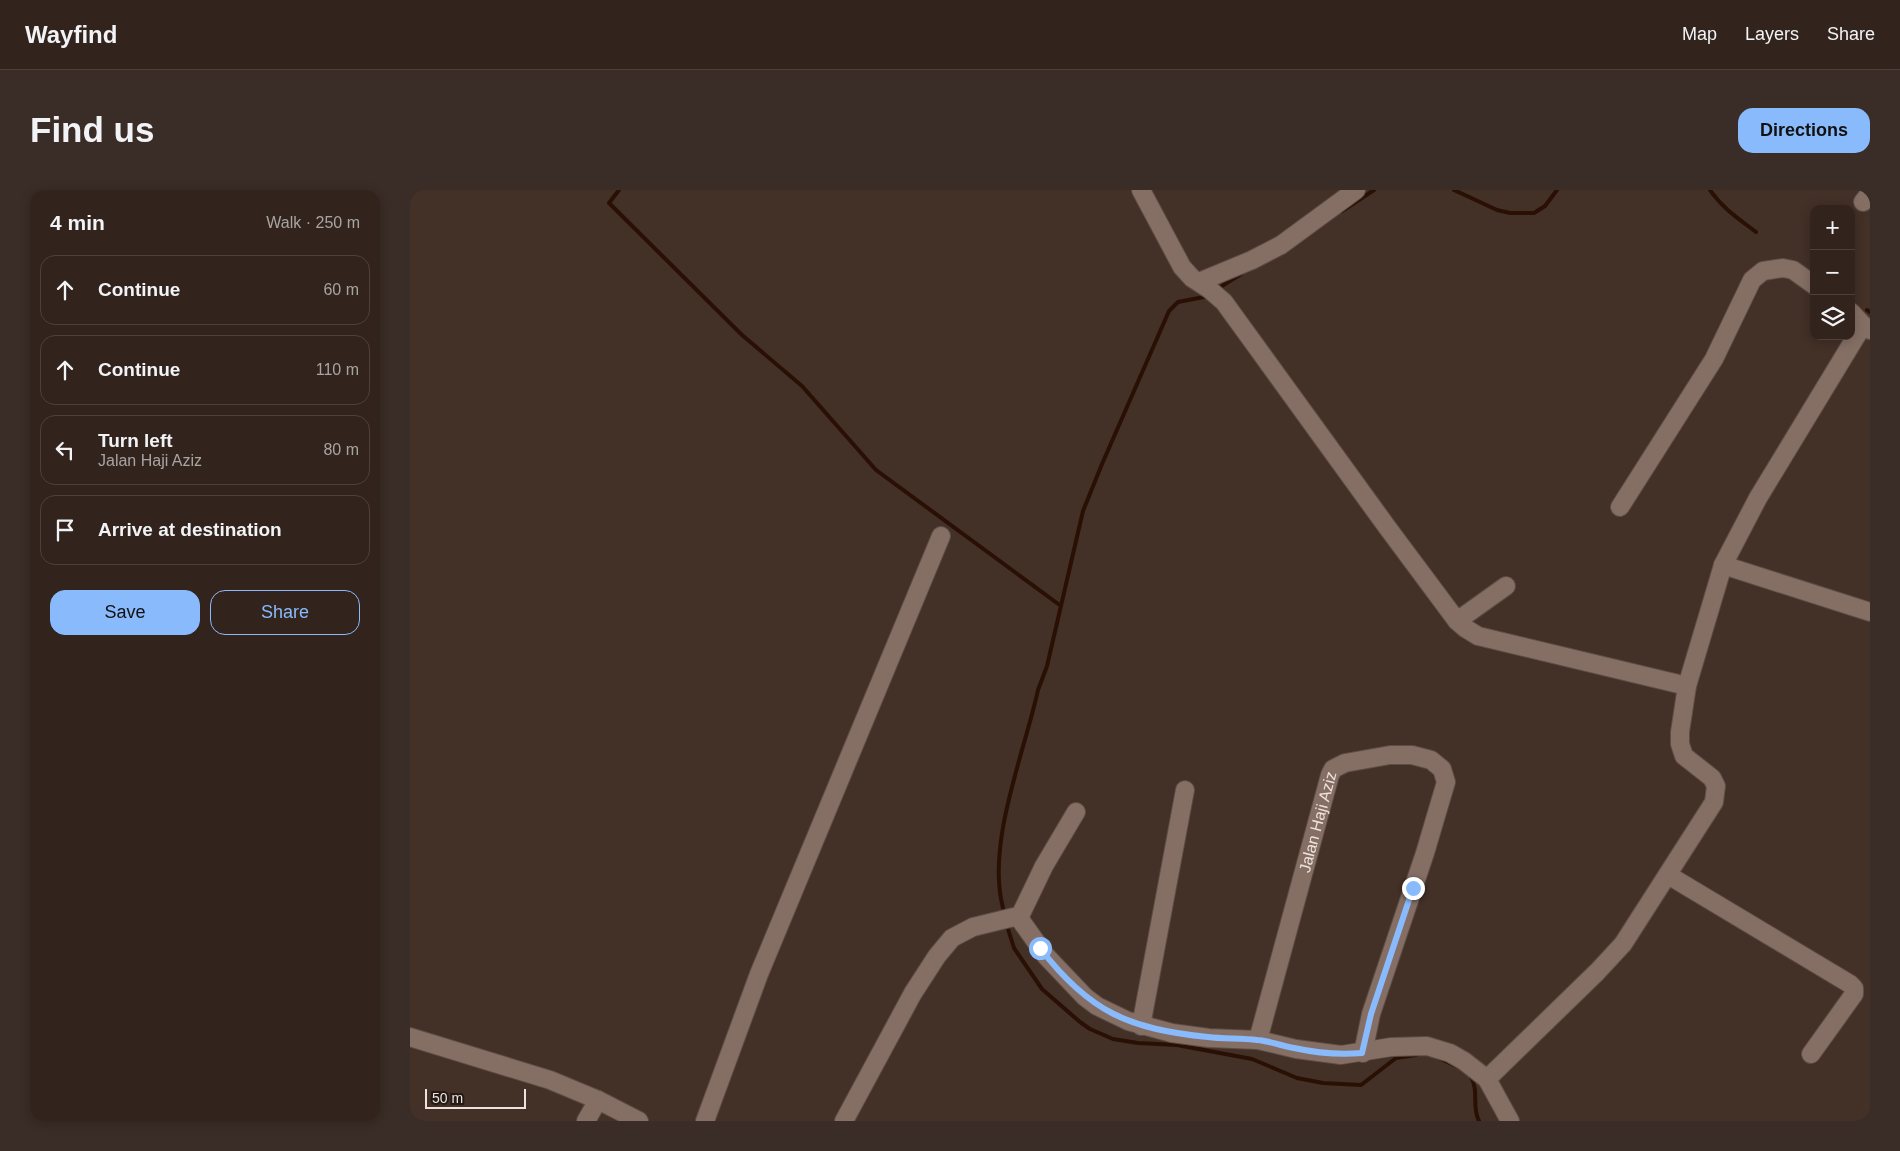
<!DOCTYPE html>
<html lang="en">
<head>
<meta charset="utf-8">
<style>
	body { margin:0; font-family:Helvetica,sans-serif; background:#3a2c26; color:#f1f3f6 }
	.controls { position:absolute; right:15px; top:15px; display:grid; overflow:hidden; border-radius:10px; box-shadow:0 2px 12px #0003 }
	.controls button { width:45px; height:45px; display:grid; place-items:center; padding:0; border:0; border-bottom:1px solid #4d413b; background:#32241d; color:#f1f3f6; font:25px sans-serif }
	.scale { position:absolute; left:15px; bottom:12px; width:101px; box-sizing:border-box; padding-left:5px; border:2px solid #efe2dd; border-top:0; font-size:14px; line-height:18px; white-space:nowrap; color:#efe2dd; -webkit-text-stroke:4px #231a16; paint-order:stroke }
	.stop { position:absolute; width:15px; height:15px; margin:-11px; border:4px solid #89bafc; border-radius:50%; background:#fff }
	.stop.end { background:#89bafc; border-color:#fff; box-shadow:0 1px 5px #0008 }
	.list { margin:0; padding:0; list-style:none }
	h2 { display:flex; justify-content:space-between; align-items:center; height:65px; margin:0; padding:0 20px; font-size:21px }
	h2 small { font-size:16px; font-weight:400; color:#a8a4a4 }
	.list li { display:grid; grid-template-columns:32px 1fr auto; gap:15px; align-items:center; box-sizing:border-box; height:70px; margin:0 10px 10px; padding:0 10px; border:1px solid #4d413b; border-radius:15px }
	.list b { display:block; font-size:19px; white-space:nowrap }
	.list p { margin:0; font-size:16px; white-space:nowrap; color:#a8a4a4 }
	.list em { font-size:16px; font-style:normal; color:#a8a4a4 }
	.actions { display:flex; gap:10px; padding:15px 20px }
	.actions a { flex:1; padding:11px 0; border:1px solid #89bafc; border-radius:15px; text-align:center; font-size:18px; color:#89bafc }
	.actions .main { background:#89bafc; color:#111 }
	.icon { flex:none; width:28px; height:28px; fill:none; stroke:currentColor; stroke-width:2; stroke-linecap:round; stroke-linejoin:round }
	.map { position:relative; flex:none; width:1460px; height:931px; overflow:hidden; border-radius:15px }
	header { display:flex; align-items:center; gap:30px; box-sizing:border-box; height:70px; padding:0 25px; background:#32241d; border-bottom:1px solid #4d413b }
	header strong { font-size:24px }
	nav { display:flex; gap:28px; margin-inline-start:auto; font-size:18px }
	.intro { display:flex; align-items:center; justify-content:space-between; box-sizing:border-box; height:120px; padding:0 30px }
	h1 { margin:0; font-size:35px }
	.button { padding:12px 22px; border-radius:15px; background:#89bafc; color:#111; font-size:18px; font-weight:700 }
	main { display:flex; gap:30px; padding:0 30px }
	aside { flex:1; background:#32241d; border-radius:15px; box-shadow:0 2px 12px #0003 }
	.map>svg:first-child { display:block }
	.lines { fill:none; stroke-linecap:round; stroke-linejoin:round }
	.stream { stroke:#2a1004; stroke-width:4 }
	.minor-casing { stroke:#5c4d45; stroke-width:20 }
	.minor { stroke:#856f65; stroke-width:18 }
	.route { stroke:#89bafc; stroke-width:6 }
	.labels { text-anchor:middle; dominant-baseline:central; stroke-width:4.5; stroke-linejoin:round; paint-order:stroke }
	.street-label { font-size:16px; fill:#efe2dd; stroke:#231a16 }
</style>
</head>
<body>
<header>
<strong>Wayfind</strong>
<nav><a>Map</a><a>Layers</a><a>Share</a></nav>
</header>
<div class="intro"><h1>Find us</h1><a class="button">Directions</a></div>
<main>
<aside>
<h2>4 min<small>Walk · 250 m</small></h2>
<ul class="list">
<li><svg class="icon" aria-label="ahead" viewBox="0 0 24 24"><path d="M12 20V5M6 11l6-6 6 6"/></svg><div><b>Continue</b></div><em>60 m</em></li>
<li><svg class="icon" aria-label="ahead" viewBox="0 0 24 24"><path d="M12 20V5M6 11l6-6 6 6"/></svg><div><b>Continue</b></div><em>110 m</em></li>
<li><svg class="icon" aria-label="left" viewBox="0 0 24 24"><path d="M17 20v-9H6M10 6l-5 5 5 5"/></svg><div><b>Turn left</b><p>Jalan Haji Aziz</p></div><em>80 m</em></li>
<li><svg class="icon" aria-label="arrive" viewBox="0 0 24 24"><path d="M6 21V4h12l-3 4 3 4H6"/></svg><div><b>Arrive at destination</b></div></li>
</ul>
<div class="actions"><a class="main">Save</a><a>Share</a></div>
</aside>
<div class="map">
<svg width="1460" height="931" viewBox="0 0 1460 931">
	<rect width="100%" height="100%" fill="#433027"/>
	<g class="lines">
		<path class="stream" d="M209,0L199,13L332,145L392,196L466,280L651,416
			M1044,0L1087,20L1100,23H1124L1135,16L1147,0
			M1300,0C1312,18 1329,29 1346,42
			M932,21L964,0
			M807,99L831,84
			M1457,120L1460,122
			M593,718C576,654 614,564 628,500L637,476L673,321L692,274L759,121L768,112L799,106
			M598,739L604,758L632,799L670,832L680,839L703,849L728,853L767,855L842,869L887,888L913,893L951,895L986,868L1006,865
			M1029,868L1048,877
			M1060,885C1070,901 1061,916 1069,931"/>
		<defs>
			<g id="minor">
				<path d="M731,0L772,77L782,88L799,99L814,112L977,337L1047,431L1055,438L1068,446L1277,496"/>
				<path d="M1453,12L1460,3"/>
				<path d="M789,92L842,70L871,55L946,0"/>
				<path d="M1441,122L1453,135"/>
				<path d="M1210,317L1304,169L1342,90L1353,81L1373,78L1383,80L1404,95"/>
				<path d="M1313,375L1460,422"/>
				<path d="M1047,431L1096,396"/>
				<path d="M1258,685L1440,794L1444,798V804L1401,864"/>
				<path d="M609,728L634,676L666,622"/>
				<path d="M731,836L775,600"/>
				<path d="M0,847L140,890L188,910L229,931"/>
				<path id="s1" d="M848,850L920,585L923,579L935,573L980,565H1002L1021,570L1032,579L1036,592L1015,663L961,824L953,863"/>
				<path d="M1077,889L1187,782L1213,754L1304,612L1306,596L1302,588L1274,566L1270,554V542L1277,496L1313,375L1348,308L1453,135L1460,140"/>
				<path d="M176,931L188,910"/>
				<path d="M295,931L349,784L531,346"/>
				<path d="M434,931L503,803L527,766L542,748L563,737L604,727L609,728L636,766L675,807L687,816L718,831L762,843L799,848L848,850L886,859L931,865L981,857L1017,856L1040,863L1054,871L1077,889L1100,931"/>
			</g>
		</defs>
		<use href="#minor" class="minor-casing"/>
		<use href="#minor" class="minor"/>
	</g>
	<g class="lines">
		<path class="route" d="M630,758C679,822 719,839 798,847C814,849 831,848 847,850C860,851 872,856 884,858C907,863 930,865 952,863L961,824L1003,698"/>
	</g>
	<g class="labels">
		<g class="street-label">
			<text stroke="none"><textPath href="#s1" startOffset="226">Jalan Haji Aziz</textPath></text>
		</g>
	</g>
</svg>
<div class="controls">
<button>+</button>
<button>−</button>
<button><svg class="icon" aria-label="layers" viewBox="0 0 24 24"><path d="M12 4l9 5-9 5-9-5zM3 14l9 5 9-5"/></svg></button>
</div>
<div class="scale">50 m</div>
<div class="stop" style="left:630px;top:758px"></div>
<div class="stop end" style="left:1003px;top:698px"></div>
</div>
</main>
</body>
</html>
